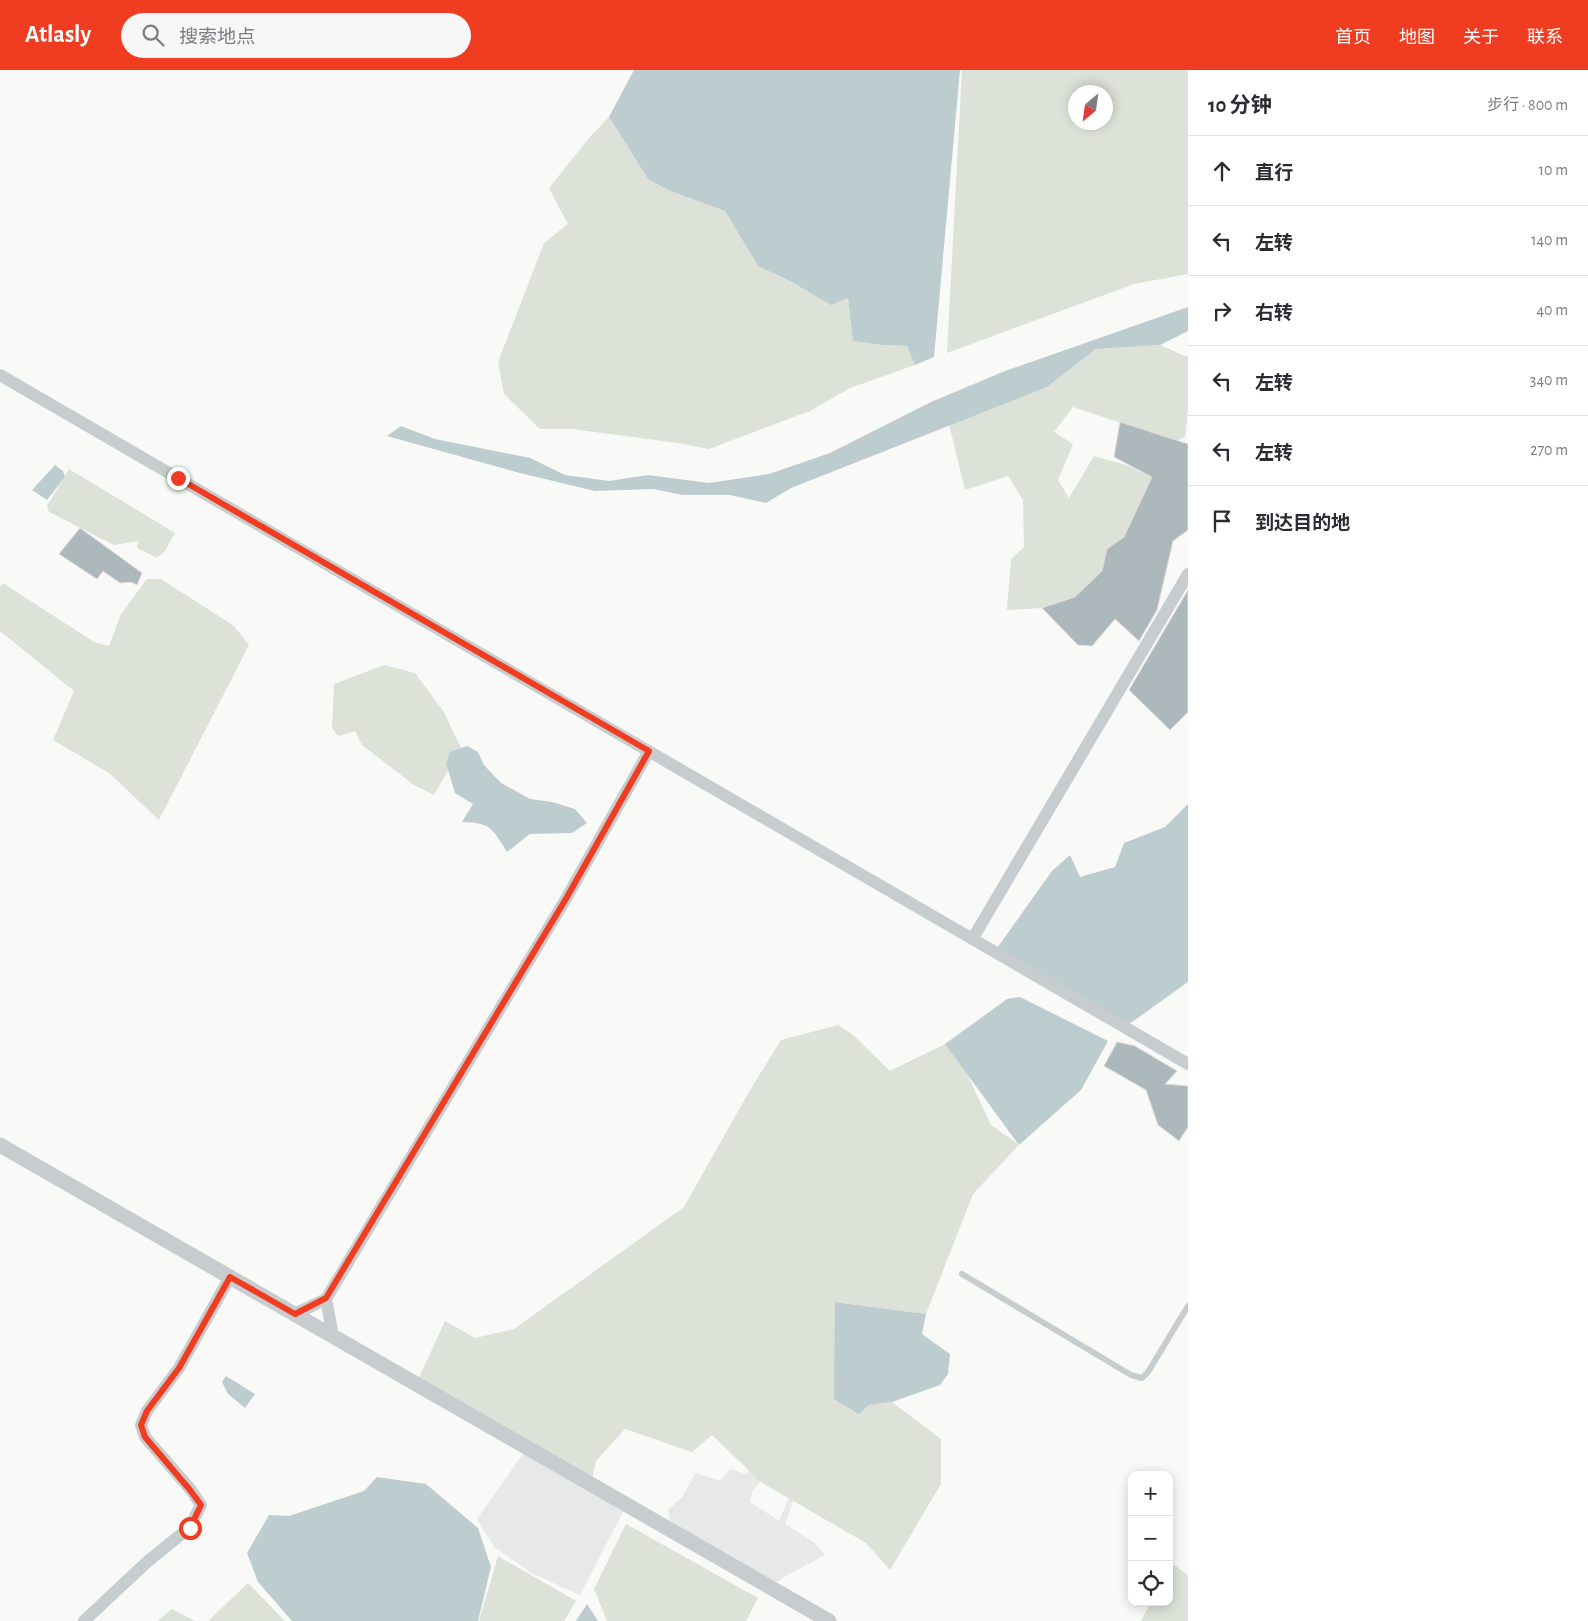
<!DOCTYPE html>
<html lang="zh">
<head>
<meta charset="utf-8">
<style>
	body { margin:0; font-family:"Alegreya Sans","Noto Sans SC",sans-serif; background:#f7f7f7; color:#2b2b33 }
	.controls { position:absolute; right:15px; bottom:15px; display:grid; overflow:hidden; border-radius:10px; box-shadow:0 2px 12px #0003 }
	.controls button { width:45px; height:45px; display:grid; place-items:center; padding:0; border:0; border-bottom:1px solid #e1e1e2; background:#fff; color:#2b2b33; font:25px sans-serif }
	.compass { position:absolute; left:1068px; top:15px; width:45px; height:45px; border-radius:50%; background:#fff; box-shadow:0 2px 12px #0003; rotate:209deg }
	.stop { position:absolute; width:15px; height:15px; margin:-11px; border:4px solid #f03c20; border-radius:50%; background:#fff }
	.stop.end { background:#f03c20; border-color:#fff; box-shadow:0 1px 5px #0008 }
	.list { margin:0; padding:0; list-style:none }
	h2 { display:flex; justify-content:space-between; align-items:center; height:65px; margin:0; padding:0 20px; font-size:21px }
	h2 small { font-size:16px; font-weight:400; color:#7c7c81 }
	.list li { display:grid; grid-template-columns:32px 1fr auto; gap:15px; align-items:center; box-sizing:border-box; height:70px; padding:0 20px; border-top:1px solid #e1e1e2 }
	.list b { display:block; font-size:19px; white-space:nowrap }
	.list em { font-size:16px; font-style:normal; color:#7c7c81 }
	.icon { flex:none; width:28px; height:28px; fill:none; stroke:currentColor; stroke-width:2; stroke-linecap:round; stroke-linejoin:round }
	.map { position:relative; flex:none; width:1188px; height:1551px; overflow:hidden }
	header { display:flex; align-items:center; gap:30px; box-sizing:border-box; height:70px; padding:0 25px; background:#f03c20; color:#fff }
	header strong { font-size:24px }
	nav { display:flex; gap:28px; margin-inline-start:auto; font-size:18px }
	.search { width:350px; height:45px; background:#f7f7f7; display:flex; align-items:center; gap:12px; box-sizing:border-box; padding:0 18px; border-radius:28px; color:#7c7c81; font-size:19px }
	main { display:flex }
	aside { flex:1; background:#fff }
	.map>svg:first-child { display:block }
	.built { fill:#e7e9e8 }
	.green { fill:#dce2d7; fill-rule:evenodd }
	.water { fill:#bdcccf }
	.building { fill:#adb8bc; stroke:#dbdbd9 }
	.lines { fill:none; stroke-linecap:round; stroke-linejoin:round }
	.service { stroke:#c7cccf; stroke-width:6 }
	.minor { stroke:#c7cccf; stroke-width:12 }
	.tertiary { stroke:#c7cccf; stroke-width:15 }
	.route { stroke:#f03c20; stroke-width:6 }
</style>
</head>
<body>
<header>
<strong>Atlasly</strong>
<div class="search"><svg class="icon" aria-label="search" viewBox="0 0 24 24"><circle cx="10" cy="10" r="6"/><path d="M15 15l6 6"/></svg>搜索地点</div>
<nav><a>首页</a><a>地图</a><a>关于</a><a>联系</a></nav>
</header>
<main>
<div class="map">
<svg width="1188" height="1551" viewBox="0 0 1188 1551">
	<rect width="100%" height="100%" fill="#f9f9f7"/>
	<path class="built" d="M527,1378L623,1442L580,1525L533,1504L494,1477L477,1449Z
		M751,1397L764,1407L752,1422L750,1432L779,1451L791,1422L796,1424L785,1454L815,1473L825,1485L784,1507L773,1515L672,1461L668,1440L682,1427L696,1403L720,1411L730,1399L746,1404Z"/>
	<path class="green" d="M962,0H1188V204L1134,214L947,283ZM1076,22H1106V52H1076Z
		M609,47L648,109L668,120L725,141L758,196L792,212L848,228L853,271L882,275L907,276L915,295L850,318L810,341L709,379L678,373L572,359H540L504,324L498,292L544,173L568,154L549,118L589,68Z
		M1160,275L1187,287L1188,286V340L1185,367L1176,371L1073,337L1054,362L1073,374L1058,410L1069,428L1094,386L1126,395L1152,407L1124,467L1107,479L1102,501L1075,527L1042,538L1007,540L1011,489L1024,477L1023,430L1008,406L965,420L949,354L1047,317L1096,279Z
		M69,399L175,463L165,481L157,488L137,478L138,471L114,475L49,442L47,436Z
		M147,509H161L234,556L249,575L159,750L109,703L53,670L74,621L0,561V517L3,513L94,572L109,576L121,544Z
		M384,595L415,603L444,642L461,678L434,725L414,715L362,675L355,661L338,666L332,658L334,614Z
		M838,955L852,964L890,1001L945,974L962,993L991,1055L1019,1075L973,1124L926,1244L836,1232L868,1335L892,1332L941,1369V1414L890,1500L866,1473L762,1413L712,1365L692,1382L625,1359L596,1391L591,1414L416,1314L445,1251L475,1268L514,1259L684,1137L750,1020L781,970Z
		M626,1454L758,1528L746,1551H607L594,1519Z
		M498,1486L576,1531L564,1551H479Z
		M1173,1494L1188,1505V1551H1141L1151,1532H1169V1500Z
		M248,1513L285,1551H208Z
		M172,1539L195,1551H157Z"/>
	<path class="water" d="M634,0H960L934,287L915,295L907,276L882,275L853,271L848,228L831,235L792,212L758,196L725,141L668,120L648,109L609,47Z
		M1188,237V261L1160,275L1096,279L1047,317L791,418L766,433L730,425H682L653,419L595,421L520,403L387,366L401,356L435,369L530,388L565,405L609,411L648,405L709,413L769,404L830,383L931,332L1005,301Z
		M55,395L63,401L65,407L47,430L32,420Z
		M467,676L478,682L484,695L501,713L530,729L552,732L575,739L587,753L572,763L530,764L507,782C492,758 491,753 462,752L473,734L455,723L446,693L450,682Z
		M1188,734V912L1125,957L995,881L1052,801L1070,785L1080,807L1115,797L1124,773L1165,757Z
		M1020,927L1108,971L1081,1020L1019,1075L945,974L1007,929Z
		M835,1232L926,1244L922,1264L950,1284L948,1304L940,1315L892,1332L869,1335L859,1344L834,1329Z
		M226,1306L255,1324L245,1338L228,1324L222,1312Z
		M377,1407L426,1414L478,1458L491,1497L478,1551H292L258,1512L247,1483L269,1445L289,1446L364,1421Z
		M587,1534L598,1551H576Z"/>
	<path class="building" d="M1120,352L1188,374V460L1173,471L1157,540L1139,571L1115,549L1092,576L1078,575L1042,538L1075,527L1102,501L1107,479L1124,467L1152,407L1114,387Z
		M80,458L142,503L137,515L131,512L120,513L103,501L97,509L59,484Z
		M1188,520V642L1170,660L1129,620Z
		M1117,972L1135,976L1177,1001L1165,1014L1188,1016V1057L1179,1071L1158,1055L1146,1020L1104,996Z"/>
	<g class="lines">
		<path class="service" d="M962,1204L1131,1305L1142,1308L1148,1302L1188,1236"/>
		<path class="minor" d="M0,305L1188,994
			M973,868L1188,504
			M326,1229L333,1266
			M295,1244L326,1229L567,827L649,681
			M84,1551L147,1492L190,1457L201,1435L191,1420L145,1367L141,1355L147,1341L179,1298L230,1207"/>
		<path class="tertiary" d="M0,1075L829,1551"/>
	</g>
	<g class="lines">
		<path class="route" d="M178,408L649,681L567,827L326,1228L295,1244L230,1207L179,1298L147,1341L141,1355L145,1367L190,1420L201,1435L190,1458"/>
	</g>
</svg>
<div class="controls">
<button>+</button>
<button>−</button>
<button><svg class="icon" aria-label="locate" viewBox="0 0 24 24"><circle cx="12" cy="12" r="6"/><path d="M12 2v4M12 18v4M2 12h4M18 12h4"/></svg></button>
</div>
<svg class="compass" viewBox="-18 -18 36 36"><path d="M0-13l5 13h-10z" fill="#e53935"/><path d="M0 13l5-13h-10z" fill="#7c7c81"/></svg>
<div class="stop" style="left:190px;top:1458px"></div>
<div class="stop end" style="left:178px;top:408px"></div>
</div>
<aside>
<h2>10 分钟<small>步行 · 800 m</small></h2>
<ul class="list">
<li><svg class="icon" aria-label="ahead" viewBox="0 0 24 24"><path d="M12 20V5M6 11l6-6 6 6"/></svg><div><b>直行</b></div><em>10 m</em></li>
<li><svg class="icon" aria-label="left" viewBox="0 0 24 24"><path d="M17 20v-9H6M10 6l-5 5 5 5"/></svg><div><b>左转</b></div><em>140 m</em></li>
<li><svg class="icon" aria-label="right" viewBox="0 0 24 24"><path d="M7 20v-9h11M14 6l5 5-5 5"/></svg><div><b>右转</b></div><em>40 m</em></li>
<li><svg class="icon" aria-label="left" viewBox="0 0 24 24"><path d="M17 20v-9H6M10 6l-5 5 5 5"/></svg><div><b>左转</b></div><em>340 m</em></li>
<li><svg class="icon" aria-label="left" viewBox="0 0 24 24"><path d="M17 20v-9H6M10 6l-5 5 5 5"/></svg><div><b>左转</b></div><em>270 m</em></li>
<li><svg class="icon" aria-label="arrive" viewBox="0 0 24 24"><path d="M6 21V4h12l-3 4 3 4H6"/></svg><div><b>到达目的地</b></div></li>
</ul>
</aside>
</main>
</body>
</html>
